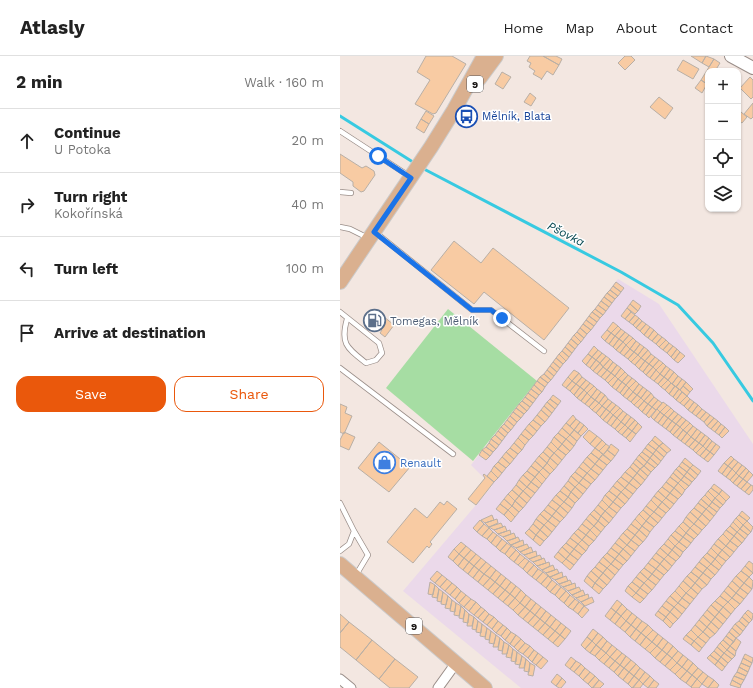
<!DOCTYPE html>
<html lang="en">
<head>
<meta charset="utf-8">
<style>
	body { margin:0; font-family:"Work Sans",sans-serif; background:#f6f6f6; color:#222 }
	.controls { position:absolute; right:12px; top:12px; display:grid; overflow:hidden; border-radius:8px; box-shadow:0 1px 3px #0004 }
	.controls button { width:36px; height:36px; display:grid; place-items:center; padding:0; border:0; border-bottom:1px solid #e0e0e0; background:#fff; color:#222; font:20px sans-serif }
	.stop { position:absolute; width:12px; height:12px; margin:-9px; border:3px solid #1a73e8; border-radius:50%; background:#fff }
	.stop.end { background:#1a73e8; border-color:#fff; box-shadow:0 1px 4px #0008 }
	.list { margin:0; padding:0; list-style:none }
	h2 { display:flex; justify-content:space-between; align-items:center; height:52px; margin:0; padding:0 16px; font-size:17px }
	h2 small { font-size:13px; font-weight:400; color:#767676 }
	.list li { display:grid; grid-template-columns:26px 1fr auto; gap:12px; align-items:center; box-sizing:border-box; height:64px; padding:0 16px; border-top:1px solid #e0e0e0 }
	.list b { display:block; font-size:15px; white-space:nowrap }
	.list p { margin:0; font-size:13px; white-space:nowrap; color:#767676 }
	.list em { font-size:13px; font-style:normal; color:#767676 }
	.actions { display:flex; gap:8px; padding:12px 16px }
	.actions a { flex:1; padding:9px 0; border:1px solid #ea580c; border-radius:12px; text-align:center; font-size:14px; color:#ea580c }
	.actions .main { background:#ea580c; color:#fff }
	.icon { flex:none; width:22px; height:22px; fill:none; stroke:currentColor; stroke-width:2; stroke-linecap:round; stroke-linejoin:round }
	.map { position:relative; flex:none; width:413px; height:632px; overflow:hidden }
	header { display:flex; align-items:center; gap:24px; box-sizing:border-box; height:56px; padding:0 20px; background:#fff; border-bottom:1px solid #e0e0e0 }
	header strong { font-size:19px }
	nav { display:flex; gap:22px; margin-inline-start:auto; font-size:14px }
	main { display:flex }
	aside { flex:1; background:#fff }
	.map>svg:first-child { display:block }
	.industrial { fill:#ebd9ea }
	.green { fill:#a6dda3 }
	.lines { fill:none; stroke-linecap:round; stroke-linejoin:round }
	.stream { stroke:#37cae1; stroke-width:3 }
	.building { fill:#f8cba3; stroke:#b8afa6 }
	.lane-casing { stroke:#9a8e89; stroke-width:6 }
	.street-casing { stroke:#9a8e89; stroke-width:11 }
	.secondary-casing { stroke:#9a8e89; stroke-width:14 }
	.primary-casing { stroke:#cbcaca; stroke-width:16 }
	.lane { stroke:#fff; stroke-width:4.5 }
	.street { stroke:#fff; stroke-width:9 }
	.secondary { stroke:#fff; stroke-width:12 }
	.primary { stroke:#dab08f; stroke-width:14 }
	.route { stroke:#1a73e8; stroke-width:5 }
	.labels { text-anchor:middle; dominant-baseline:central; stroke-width:3; stroke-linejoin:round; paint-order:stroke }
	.shield { fill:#fff; stroke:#5a5756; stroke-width:1 }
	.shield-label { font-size:10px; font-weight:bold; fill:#130f0d }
	.transit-label { font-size:11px; fill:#164399; stroke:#fff; text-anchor:start }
	.service-label { font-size:11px; fill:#4e5e75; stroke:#fff; text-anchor:start }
	.shop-label { font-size:11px; fill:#366cbe; stroke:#fff; text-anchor:start }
	.water-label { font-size:12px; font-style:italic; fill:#084952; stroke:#fff }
</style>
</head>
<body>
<header>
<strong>Atlasly</strong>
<nav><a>Home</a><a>Map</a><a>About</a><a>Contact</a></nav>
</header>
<main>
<aside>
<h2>2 min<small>Walk · 160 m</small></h2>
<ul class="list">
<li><svg class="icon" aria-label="ahead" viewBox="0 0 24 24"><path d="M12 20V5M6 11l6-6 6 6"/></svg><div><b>Continue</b><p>U Potoka</p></div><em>20 m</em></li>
<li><svg class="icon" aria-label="right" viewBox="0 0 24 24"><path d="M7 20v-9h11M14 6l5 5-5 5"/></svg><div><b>Turn right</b><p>Kokořínská</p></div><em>40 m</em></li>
<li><svg class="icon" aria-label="left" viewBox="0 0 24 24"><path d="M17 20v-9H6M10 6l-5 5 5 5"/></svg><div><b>Turn left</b></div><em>100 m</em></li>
<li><svg class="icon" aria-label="arrive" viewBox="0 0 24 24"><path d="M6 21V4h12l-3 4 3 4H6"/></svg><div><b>Arrive at destination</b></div></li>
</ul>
<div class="actions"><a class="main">Save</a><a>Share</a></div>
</aside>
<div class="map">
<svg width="413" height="632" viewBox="0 0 413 632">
	<rect width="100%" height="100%" fill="#f3e7e1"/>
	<path class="industrial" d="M278,223L319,248L413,388V632H181L63,535L152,430L131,409Z"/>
	<path class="green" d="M108,253L197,325L133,405L46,332Z"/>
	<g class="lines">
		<path class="stream" d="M0,60L76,108
			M82,112L281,216L338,249L373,287L413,345"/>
	</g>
	<path class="building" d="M86,0H112L126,8L96,57L93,58L75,48L90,24L77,16Z
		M190,0H203L219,9L213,19L207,15L201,24L202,23L193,18L195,15L189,11L191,7L187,5Z
		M203,0H216L222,3L219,9Z
		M285,0H291L295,4L285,14L278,7Z
		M351,0H366L362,7Z
		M366,0L374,3L369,11L362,7Z
		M374,3L380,7L375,15H368L367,28L361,24Z
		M343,4L359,13L353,23L337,14Z
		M162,16L171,21L163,33L155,28Z
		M410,21L413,24V41L411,43L400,32Z
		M361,24L367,28L362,37L355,32Z
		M190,37L196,42L191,50L184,46Z
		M319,41L333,52L325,63L310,51Z
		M413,47V61L411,63L404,58Z
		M86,55L94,60L89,68L81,63Z
		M401,56L407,61L402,67L398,64V60Z
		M81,63L89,68L84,77L76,72Z
		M0,98L22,112L26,110L34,115L35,119L24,135L21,136L13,130V126L0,117Z
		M114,185L141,207L153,192L229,252L204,284L144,236L134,248L91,214Z
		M276,226L284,232L281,236L273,230Z
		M273,230L281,236L278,240L270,234Z
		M270,234L278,240L275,243L267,237Z
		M267,237L275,243L272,247L264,241Z
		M264,241L272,247L269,251L261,245Z
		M293,244L301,250L298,255L290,248Z
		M261,245L269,251L266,255L258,249Z
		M290,248L298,255L295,258L287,252Z
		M258,249L266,255L263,259L255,253Z
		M287,252L291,256L285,263L281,260Z
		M255,253L263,259L260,262L252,256Z
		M38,256L54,269L45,281L40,277L42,274L31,266Z
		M252,256L260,262L257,266L249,260Z
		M291,256L295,259L289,266L285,263Z
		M295,259L299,262L293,269L289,266Z
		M249,260L257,266L254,270L246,264Z
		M299,262L302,265L296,272L293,269Z
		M246,264L254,270L251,274L243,268Z
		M302,265L306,268L300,275L296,272Z
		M273,266L278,270L271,277L267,274Z
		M243,268L251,274L247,278L240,272Z
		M306,268L310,271L304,279L300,275Z
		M278,270L281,273L275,280L271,277Z
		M310,271L314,274L308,282L304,279Z
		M240,272L247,278L244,282L237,276Z
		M281,273L285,276L279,283L275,280Z
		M267,274L271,277L265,285L261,281Z
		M314,274L318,278L312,285L308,282Z
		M237,276L244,282L241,286L234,279Z
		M285,276L289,279L283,286L279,283Z
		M271,277L275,280L269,288L265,285Z
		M318,278L322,281L316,288L312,285Z
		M234,279L241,286L238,289L231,283Z
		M289,279L293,282L286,289L283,286Z
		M275,280L279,283L273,291L269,288Z
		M322,281L326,284L319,291L316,288Z
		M293,282L296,285L290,293L286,289Z
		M231,283L238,289L235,293L228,287Z
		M279,283L283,286L276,294L273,291Z
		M326,284L329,287L323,294L319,291Z
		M296,285L300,288L294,296L290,293Z
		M283,286L286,289L280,297L276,294Z
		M228,287L235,293L232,297L225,291Z
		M329,287L333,290L327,297L323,294Z
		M300,288L304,291L298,299L294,296Z
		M286,289L290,293L284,300L280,297Z
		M254,290L258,294L252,301L248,298Z
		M333,290L337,293L331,301L327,297Z
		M225,291L232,297L229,301L222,295Z
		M304,291L308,294L301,302L298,299Z
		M290,293L294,296L288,303L284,300Z
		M337,293L340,296L334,304L331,301Z
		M258,294L262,297L256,304L252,301Z
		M308,294L311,298L305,305L301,302Z
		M222,295L229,301L226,305L219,298Z
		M294,296L298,299L291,306L288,303Z
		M340,296L345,300L338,307L334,304Z
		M262,297L266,300L260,307L256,304Z
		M219,298L226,305L223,308L216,302Z
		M248,298L252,301L246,309L242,305Z
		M311,298L315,301L309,308L305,305Z
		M298,299L301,302L295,309L291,306Z
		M266,300L270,303L263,311L260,307Z
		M252,301L256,304L250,312L246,309Z
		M315,301L319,304L313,311L309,308Z
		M216,302L223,308L220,312L213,306Z
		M301,302L305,305L299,313L295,309Z
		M270,303L273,306L267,314L263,311Z
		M256,304L260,307L253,315L250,312Z
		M319,304L323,307L316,314L313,311Z
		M305,305L309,308L303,316L299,313Z
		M213,306L220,312L217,316L210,310Z
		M273,306L277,309L271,317L267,314Z
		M260,307L263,311L257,318L253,315Z
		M323,307L326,310L320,318L316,314Z
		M309,308L313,311L306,319L303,316Z
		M277,309L281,312L275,320L271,317Z
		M210,310L217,316L214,320L207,314Z
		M326,310L330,313L324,321L320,318Z
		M263,311L267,314L261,321L257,318Z
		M313,311L316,314L310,322L306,319Z
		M281,312L285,316L278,323L275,320Z
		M330,313L334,316L328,324L324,321Z
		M207,314L214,320L211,324L204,318Z
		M234,314L239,317L232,325L228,321Z
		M267,314L271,317L265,324L261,321Z
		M316,314L320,318L314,325L310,322Z
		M285,316L288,319L282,326L278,323Z
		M334,316L338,320L332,328L328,324Z
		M239,317L242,321L236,328L232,325Z
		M271,317L275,320L268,327L265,324Z
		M204,318L211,324L208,327L200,321Z
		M320,318L324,321L318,328L314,325Z
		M288,319L292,322L286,329L282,326Z
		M275,320L278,323L272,331L268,327Z
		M338,320L342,323L336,331L332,328Z
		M200,321L208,327L205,331L197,325Z
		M228,321L232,325L226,332L222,329Z
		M242,321L246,324L240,331L236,328Z
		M324,321L328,324L321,331L318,328Z
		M292,322L296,325L289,332L286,329Z
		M278,323L282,326L276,334L272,331Z
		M342,323L346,326L340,334L336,331Z
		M246,324L250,327L244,334L240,331Z
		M328,324L331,327L325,334L321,331Z
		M197,325L205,331L202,336L194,329Z
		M232,325L236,328L230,335L226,332Z
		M296,325L299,328L293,336L289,332Z
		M282,326L286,329L280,337L276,334Z
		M346,326L353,333L350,336L343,330Z
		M250,327L254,330L247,337L244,334Z
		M331,327L335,330L329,338L325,334Z
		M236,328L240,331L234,339L230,335Z
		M299,328L303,331L297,339L293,336Z
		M194,329L202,336L199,339L191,333Z
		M286,329L289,332L283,340L280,337Z
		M254,330L257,333L251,341L247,337Z
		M335,330L339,333L333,341L329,338Z
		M343,330L350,336L347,340L340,334Z
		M240,331L244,334L237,342L234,339Z
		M303,331L307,334L301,342L297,339Z
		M289,332L293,336L287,343L283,340Z
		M191,333L199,339L196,343L188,337Z
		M257,333L261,336L255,344L251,341Z
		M339,333L342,336L336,344L333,341Z
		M244,334L247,337L241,345L237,342Z
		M307,334L311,337L304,345L301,342Z
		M261,336L265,339L259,347L255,344Z
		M293,336L297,339L291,346L287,343Z
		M342,336L347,340L340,347L336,344Z
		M188,337L196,343L193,347L185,341Z
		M247,337L251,341L245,348L241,345Z
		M311,337L314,341L308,348L304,345Z
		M213,339L221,345L218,349L210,343Z
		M265,339L268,343L262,350L259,347Z
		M297,339L301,342L294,349L291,346Z
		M347,340L350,343L344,350L340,347Z
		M185,341L193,347L190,351L182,345Z
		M251,341L255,344L249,351L245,348Z
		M314,341L318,344L312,351L308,348Z
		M301,342L304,345L298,352L294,349Z
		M210,343L218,349L215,353L207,346Z
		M268,343L272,346L266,353L262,350Z
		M350,343L354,346L348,354L344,350Z
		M255,344L259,347L252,354L249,351Z
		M318,344L322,347L316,354L312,351Z
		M182,345L190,351L187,355L179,348Z
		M304,345L308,348L302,356L298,352Z
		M207,346L215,353L212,357L204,350Z
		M272,346L276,349L270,356L266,353Z
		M323,346L327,349L320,356L317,353Z
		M354,346L358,349L352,357L348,354Z
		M259,347L262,350L256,357L252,354Z
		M0,348L7,351L5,357L12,360L4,378L0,376Z
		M179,348L187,355L184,358L176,352Z
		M308,348L312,351L306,359L302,356Z
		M276,349L280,352L273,359L270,356Z
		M327,349L331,352L324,359L320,356Z
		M358,349L362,353L356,360L352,357Z
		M204,350L212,357L209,361L201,354Z
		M262,350L266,353L260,361L256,357Z
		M312,351L316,354L309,362L306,359Z
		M176,352L184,358L181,362L173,356Z
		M280,352L283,355L277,362L273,359Z
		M331,352L334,355L328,362L324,359Z
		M266,353L270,356L263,364L260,361Z
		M317,353L320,356L314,364L311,361Z
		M362,353L366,356L360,363L356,360Z
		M201,354L209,361L205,366L197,359Z
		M283,355L287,358L281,366L277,362Z
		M334,355L338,358L332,365L328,362Z
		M173,356L181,362L177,366L170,360Z
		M270,356L273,359L267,367L263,364Z
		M320,356L324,359L318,367L314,364Z
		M366,356L370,359L364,366L360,363Z
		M287,358L291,361L285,369L281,366Z
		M338,358L342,361L336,368L332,365Z
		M197,359L205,366L201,370L193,364Z
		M233,359L236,363L230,370L226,367Z
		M273,359L277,362L271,370L267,367Z
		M324,359L328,362L322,370L318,367Z
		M370,359L374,362L367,370L364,366Z
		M170,360L177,366L174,370L167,364Z
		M291,361L295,364L288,372L285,369Z
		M342,361L346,364L340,371L336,368Z
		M277,362L281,366L275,373L271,370Z
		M328,362L332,365L326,373L322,370Z
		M374,362L378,365L371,373L367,370Z
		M236,363L240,366L234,374L230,370Z
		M167,364L174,370L171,374L164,368Z
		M193,364L201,370L197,375L189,368Z
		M295,364L298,367L292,375L288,372Z
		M346,364L350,367L343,374L340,371Z
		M332,365L336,368L330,376L326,373Z
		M378,365L381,368L375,376L371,373Z
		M240,366L244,369L238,377L234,374Z
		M281,366L285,369L278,376L275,373Z
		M226,367L234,374L230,379L222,372Z
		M298,367L302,371L296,378L292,375Z
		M350,367L353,370L347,377L343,374Z
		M164,368L171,374L168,377L161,371Z
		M189,368L197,375L193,380L185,373Z
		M336,368L340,371L333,379L330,376Z
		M381,368L385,371L379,379L375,376Z
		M244,369L248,373L241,380L238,377Z
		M285,369L288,372L282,379L278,376Z
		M353,370L357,373L351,381L347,377Z
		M161,371L168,377L165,381L158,375Z
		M340,371L343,374L337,382L333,379Z
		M385,371L389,375L382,382L379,379Z
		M222,372L230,379L226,383L218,377Z
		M288,372L292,375L286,382L282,379Z
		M185,373L193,380L189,384L181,378Z
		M357,373L361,376L355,384L351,381Z
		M234,374L241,380L237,385L230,379Z
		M249,374L257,380L250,388L243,381Z
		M343,374L347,377L341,385L337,382Z
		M158,375L165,381L162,385L155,379Z
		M292,375L296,378L290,386L286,382Z
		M4,376L15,381L9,394L0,390V384Z
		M361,376L365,379L359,387L355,384Z
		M218,377L226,383L222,388L214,381Z
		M347,377L351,381L345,388L341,385Z
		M181,378L189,384L185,389L178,382Z
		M155,379L162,385L159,389L151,383Z
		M230,379L237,385L234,390L226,383Z
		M365,379L369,382L363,390L359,387Z
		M257,380L262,384L255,392L250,388Z
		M315,380L323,387L319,390L312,384Z
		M214,381L222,388L218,393L211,386Z
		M351,381L355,384L349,391L345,388Z
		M178,382L185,389L182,394L174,387Z
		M369,382L372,385L366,393L363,390Z
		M151,383L159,389L156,393L149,387Z
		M226,383L234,390L230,395L222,388Z
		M262,384L266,388L259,395L255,392Z
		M312,384L319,390L316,394L308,388Z
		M355,384L359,387L353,394L349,391Z
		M372,385L376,388L370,396L366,393Z
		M39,386L70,411L49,436L18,412Z
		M211,386L218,393L214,397L207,391Z
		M149,387L156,393L153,396L146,391Z
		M174,387L182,394L178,398L170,392Z
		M323,387L331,394L327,397L319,390Z
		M359,387L363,390L356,397L353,394Z
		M222,388L230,395L226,399L218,393Z
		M266,388L270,391L263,399L259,395Z
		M271,388L279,394L275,400L267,394Z
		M308,388L316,394L313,398L305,392Z
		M376,388L380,391L374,399L370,396Z
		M319,390L327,397L324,401L316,394Z
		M363,390L366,393L360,400L356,397Z
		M146,391L153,396L150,400L142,394Z
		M207,391L214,397L210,402L203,396Z
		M170,392L178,398L174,403L166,396Z
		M255,392L263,398L259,403L251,397Z
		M305,392L313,398L310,402L302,396Z
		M218,393L226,399L222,404L214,397Z
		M366,393L370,396L364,403L360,400Z
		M142,394L150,400L146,404L139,399Z
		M267,394L275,400L271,405L263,399Z
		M316,394L324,401L321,405L313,398Z
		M166,396L174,403L170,408L162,401Z
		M203,396L210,402L207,407L199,400Z
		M302,396L310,402L307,406L299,399Z
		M370,396L374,399L368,406L364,403Z
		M214,397L222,404L218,409L210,402Z
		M251,397L259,403L255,408L247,401Z
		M263,398L271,405L267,409L259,403Z
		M313,398L321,405L318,409L310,402Z
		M299,399L307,406L304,410L296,403Z
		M199,400L207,407L203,412L195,405Z
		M391,400L394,403L388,410L384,407Z
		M162,401L170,408L166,412L158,406Z
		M247,401L255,408L251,413L243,406Z
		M210,402L218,409L214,414L207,407Z
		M310,402L318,409L315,412L307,406Z
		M345,402L353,409L350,412L342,406Z
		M259,403L267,409L263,414L255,408Z
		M296,403L304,410L300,413L293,407Z
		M394,403L398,406L392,413L388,410Z
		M195,405L203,412L199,416L191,410Z
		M158,406L166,412L162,417L154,410Z
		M243,406L251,413L247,417L239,411Z
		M307,406L315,412L311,416L304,410Z
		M342,406L350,412L347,416L339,410Z
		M398,406L402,409L396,417L392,413Z
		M207,407L214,414L210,418L203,412Z
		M293,407L300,413L297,417L290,411Z
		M384,407L388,410L382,418L378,415Z
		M255,408L263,414L259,419L251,413Z
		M353,409L361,415L358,419L350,412Z
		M402,409L406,412L399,420L396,417Z
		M154,410L162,417L158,422L151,415Z
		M191,410L199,416L195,421L187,415Z
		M304,410L311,416L308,420L300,413Z
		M339,410L347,416L344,420L336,413Z
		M388,410L392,413L386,421L382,418Z
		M239,411L247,417L243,422L235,416Z
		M290,411L297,417L293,422L285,416Z
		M203,412L210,418L206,423L199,416Z
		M350,412L358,419L355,423L347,416Z
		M406,412L409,415L403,423L399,420Z
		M251,413L259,419L255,424L247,417Z
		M300,413L308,420L305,424L297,417Z
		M336,413L344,420L341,424L333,417Z
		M392,413L396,417L390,424L386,421Z
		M151,415L158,422L154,426L147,420Z
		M187,415L195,421L191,426L183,419Z
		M409,415L413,419L407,426L403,423Z
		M199,416L206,423L202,428L195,421Z
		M235,416L243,422L239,427L231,420Z
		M285,416L293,422L289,427L281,421Z
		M347,416L355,423L352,426L344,420Z
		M247,417L255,424L251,428L243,422Z
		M297,417L305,424L301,429L293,422Z
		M333,417L341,424L338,427L330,421Z
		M396,417L399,420L393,427L390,424Z
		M144,418L154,426L136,449L128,443L145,422L143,419Z
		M183,419L191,426L187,431L179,424Z
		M231,420L239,427L235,431L228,425Z
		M344,420L352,426L349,430L341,424Z
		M399,420L403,423L397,430L393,427Z
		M195,421L202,428L199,432L191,426Z
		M281,421L289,427L285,432L277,425Z
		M330,421L338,427L334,432L326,426Z
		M243,422L251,428L247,433L239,427Z
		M293,422L301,429L297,433L289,427Z
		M403,423L407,426L401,433L397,430Z
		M179,424L187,431L183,435L176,429Z
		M341,424L349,430L345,434L338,427Z
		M228,425L235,431L231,436L224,430Z
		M277,425L285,432L281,436L273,430Z
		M191,426L199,432L195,437L187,431Z
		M326,426L334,432L330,437L322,431Z
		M407,426L411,429L405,436L401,433Z
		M239,427L247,433L243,438L235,431Z
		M289,427L297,433L293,438L285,432Z
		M338,427L345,434L342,439L334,432Z
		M374,428L382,434L379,438L371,432Z
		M176,429L183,435L179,440L172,434Z
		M411,429L413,430V434L409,439L405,436Z
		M224,430L231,436L228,441L220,435Z
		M273,430L281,436L277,441L269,435Z
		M187,431L195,437L191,442L183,435Z
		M235,431L243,438L239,443L231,436Z
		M322,431L330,437L326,442L318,435Z
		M285,432L293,438L289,443L281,436Z
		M334,432L342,439L338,443L330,437Z
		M371,432L379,438L375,442L368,435Z
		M172,434L179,440L175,445L168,438Z
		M382,434L390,441L386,445L379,438Z
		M183,435L191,442L187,447L179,440Z
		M220,435L228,441L224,446L216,439Z
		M269,435L277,441L273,446L265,439Z
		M318,435L326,442L322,446L314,440Z
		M368,435L375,442L372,446L365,439Z
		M231,436L239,443L235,447L228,441Z
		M281,436L289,443L285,448L277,441Z
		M330,437L338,443L334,448L326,442Z
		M168,438L175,445L172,450L164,443Z
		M379,438L386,445L383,449L375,442Z
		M216,439L224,446L220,450L212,444Z
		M265,439L273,446L269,451L262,444Z
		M365,439L372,446L369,450L361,443Z
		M179,440L187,447L183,452L175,445Z
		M314,440L322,446L318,451L311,444Z
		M228,441L235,447L232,452L224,446Z
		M277,441L285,448L281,452L273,446Z
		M326,442L334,448L330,453L322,446Z
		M375,442L383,449L380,452L372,446Z
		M164,443L172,450L168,454L160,448Z
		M361,443L369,450L366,453L358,447Z
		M212,444L220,450L216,455L208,449Z
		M262,444L269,451L265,455L258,449Z
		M311,444L318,451L314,456L306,450Z
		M107,445L117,453L90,486L92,488L89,492L87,490L73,507L47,486L75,452L87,462L100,446L104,449Z
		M175,445L183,452L179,456L172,450Z
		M224,446L232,452L228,457L220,450Z
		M273,446L281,452L277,457L269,451Z
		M322,446L330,453L326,457L318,451Z
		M372,446L380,452L377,456L369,450Z
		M358,447L366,453L362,458L354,452Z
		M160,448L168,454L164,459L156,453Z
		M208,449L216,455L212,460L204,454Z
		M258,449L265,455L261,460L254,454Z
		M172,450L179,456L175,461L168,454Z
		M220,450L228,457L224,462L216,455Z
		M306,450L314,456L310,460L303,454Z
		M369,450L377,456L374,460L366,453Z
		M269,451L277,457L273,462L265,455Z
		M318,451L326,457L322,462L314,456Z
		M354,452L362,458L358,463L350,456Z
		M366,453L374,460L370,465L362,458Z
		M168,454L175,461L171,466L164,459Z
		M204,454L212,460L208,465L200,458Z
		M254,454L261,460L258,465L250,458Z
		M303,454L310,460L306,465L299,458Z
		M216,455L224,462L220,466L212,460Z
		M265,455L273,462L269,467L261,460Z
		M402,455L410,462L407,465L399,459Z
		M314,456L322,462L318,467L310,460Z
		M350,456L358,463L354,468L346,461Z
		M200,458L208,465L204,469L196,463Z
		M250,458L258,465L254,470L246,463Z
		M299,458L306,465L302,470L295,463Z
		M362,458L370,465L366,470L358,463Z
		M152,459L154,464L145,467L141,464Z
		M399,459L407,465L403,469L396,462Z
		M212,460L220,466L216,471L208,465Z
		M261,460L269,467L265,471L258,465Z
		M310,460L318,467L314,471L306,465Z
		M346,461L354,468L350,472L343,466Z
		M396,462L403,469L400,473L393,466Z
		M157,463L158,467L149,471L145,467Z
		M196,463L204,469L200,474L193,468Z
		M246,463L254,470L250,474L242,468Z
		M295,463L302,470L299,474L291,468Z
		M358,463L366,470L362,474L354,468Z
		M140,464L144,468L137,476L133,472Z
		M208,465L216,471L212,476L204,469Z
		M258,465L265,471L261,476L254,470Z
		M306,465L314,471L310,476L302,470Z
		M407,465L413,471L411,476L403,469Z
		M343,466L350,472L346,477L339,470Z
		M393,466L400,473L397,476L390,470Z
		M161,467L163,471L154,474L149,471Z
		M144,468L149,472L142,480L137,476Z
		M193,468L200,474L196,479L189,473Z
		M242,468L250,474L246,479L238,473Z
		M291,468L299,474L295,479L287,473Z
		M354,468L362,474L358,479L350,472Z
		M204,469L212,476L208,481L200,474Z
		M403,469L411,476L408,479L400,473Z
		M165,470L167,475L158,478L154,474Z
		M254,470L261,476L257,481L250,474Z
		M302,470L310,476L307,481L299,474Z
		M339,470L346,477L343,481L335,475Z
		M390,470L397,476L394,480L386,474Z
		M149,472L153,476L147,483L142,480Z
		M350,472L358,479L354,483L346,477Z
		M189,473L196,479L193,484L185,477Z
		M238,473L246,479L242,484L234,477Z
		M287,473L295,479L291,484L283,477Z
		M400,473L408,479L405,483L397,476Z
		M170,474L171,478L163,481L158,478Z
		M200,474L208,481L204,485L196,479Z
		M250,474L257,481L254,485L246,479Z
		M299,474L307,481L303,486L295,479Z
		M386,474L394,480L390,485L383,478Z
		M335,475L343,481L339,486L331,479Z
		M153,476L157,479L151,487L147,483Z
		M397,476L405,483L402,487L394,480Z
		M174,477L176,482L167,485L163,481Z
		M234,477L242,484L238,488L230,482Z
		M283,477L291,484L287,489L279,482Z
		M346,477L354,483L351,487L343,481Z
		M383,478L390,485L386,490L378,483Z
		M157,479L162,483L156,491L151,487Z
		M196,479L204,485L200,490L193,484Z
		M246,479L254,485L249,490L242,484Z
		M295,479L303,486L299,490L291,484Z
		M331,479L339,486L335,490L328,483Z
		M394,480L402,487L398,491L390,485Z
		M178,481L180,485L171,489L167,485Z
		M343,481L351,487L347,492L339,486Z
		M230,482L238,488L234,493L226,487Z
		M279,482L287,489L283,493L275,487Z
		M162,483L167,487L160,495L156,491Z
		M328,483L335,490L332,494L324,488Z
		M378,483L386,490L382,494L374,488Z
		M183,484L184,489L176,492L171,489Z
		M242,484L249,490L246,495L238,488Z
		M291,484L299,490L295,495L287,489Z
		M390,485L398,491L394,496L386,490Z
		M121,486L126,490L119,498L114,493Z
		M339,486L347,492L343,496L335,490Z
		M167,487L171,490L165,498L160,495Z
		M226,487L234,493L230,498L222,491Z
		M275,487L283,493L279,498L271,492Z
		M187,488L189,492L180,496L176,492Z
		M238,488L246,495L242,499L234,493Z
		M324,488L332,494L328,499L320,492Z
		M374,488L382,494L378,499L371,492Z
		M287,489L295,495L291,500L283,493Z
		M126,490L131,494L124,502L119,498Z
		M171,490L176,494L169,502L165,498Z
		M335,490L343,496L340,501L332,494Z
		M386,490L394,496L390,501L382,494Z
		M191,491L193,496L184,499L180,496Z
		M222,491L230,498L226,503L218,496Z
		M271,492L279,498L275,503L267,497Z
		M320,492L328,499L324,503L316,497Z
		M371,492L378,499L375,503L367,497Z
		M114,493L119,498L113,505L108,501Z
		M234,493L242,499L238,504L230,498Z
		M283,493L291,500L287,505L279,498Z
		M131,494L136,498L129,506L124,502Z
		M176,494L180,498L174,506L169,502Z
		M332,494L340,501L336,505L328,499Z
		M382,494L390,501L386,505L378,499Z
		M196,495L197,500L189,503L184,499Z
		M218,496L226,503L222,507L214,501Z
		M267,497L275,503L271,508L263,501Z
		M316,497L324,503L320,508L312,502Z
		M367,497L375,503L371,508L363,501Z
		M119,498L124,502L118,510L113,505Z
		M136,498L141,502L134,510L129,506Z
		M180,498L185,502L178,509L174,506Z
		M230,498L238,504L234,509L226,503Z
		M279,498L287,505L283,509L275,503Z
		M200,499L202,503L193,506L189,503Z
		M328,499L336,505L332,510L324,503Z
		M378,499L386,505L382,510L375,503Z
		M263,501L271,508L267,512L259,506Z
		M363,501L371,508L367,512L359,506Z
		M124,502L129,506L123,514L118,510Z
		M141,502L146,506L139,514L134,510Z
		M185,502L189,505L183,513L178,509Z
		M204,502L206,507L197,510L193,506Z
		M312,502L320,508L316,513L308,507Z
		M226,503L234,509L230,514L222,507Z
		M275,503L283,509L279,514L271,508Z
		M324,503L332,510L328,515L320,508Z
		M375,503L382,510L379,514L371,508Z
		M189,505L194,509L187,517L183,513Z
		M409,505L413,508V517L405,510Z
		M129,506L134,510L128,518L123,514Z
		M146,506L151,510L144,518L139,514Z
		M209,506L210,510L202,514L197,510Z
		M259,506L267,512L263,517L255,511Z
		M359,506L367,512L363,517L355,511Z
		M308,507L316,513L312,518L304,512Z
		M271,508L279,514L275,519L267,512Z
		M320,508L328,515L324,519L316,513Z
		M371,508L379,514L375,519L367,512Z
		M194,509L198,513L192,521L187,517Z
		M213,509L215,514L206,517L202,514Z
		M134,510L139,514L133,522L128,518Z
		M151,510L156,514L150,522L144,518Z
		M405,510L413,517L409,521L401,515Z
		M255,511L263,517L259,522L251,515Z
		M355,511L363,517L359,522L351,516Z
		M267,512L275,519L271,524L263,517Z
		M304,512L312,518L308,523L300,516Z
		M367,512L375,519L371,523L363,517Z
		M198,513L203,516L196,524L192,521Z
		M217,513L219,517L210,521L206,517Z
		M316,513L324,519L320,524L312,518Z
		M139,514L144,518L138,526L133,522Z
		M156,514L161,518L155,526L150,522Z
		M97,515L102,519L95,527L90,523Z
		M251,515L259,522L255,527L247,520Z
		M401,515L409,521L404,527L396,520Z
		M203,516L208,520L201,528L196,524Z
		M222,516L223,521L215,524L210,521Z
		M300,516L308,523L304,527L296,521Z
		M351,516L359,522L355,527L347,520Z
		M263,517L271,524L267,529L259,522Z
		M363,517L371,523L367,529L359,522Z
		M144,518L150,522L143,530L138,526Z
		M161,518L166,522L160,530L155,526Z
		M312,518L320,524L316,529L308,523Z
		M102,519L107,523L100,531L95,527Z
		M208,520L212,524L206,532L201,528Z
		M226,520L228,525L219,528L215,524Z
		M247,520L255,527L252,532L244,525Z
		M347,520L355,527L351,532L343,525Z
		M396,520L404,527L400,532L392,525Z
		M296,521L304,527L300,532L292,526Z
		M409,521L413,525L412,533L404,527Z
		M150,522L155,526L148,534L143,530Z
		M166,522L171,526L165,534L160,530Z
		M259,522L267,529L263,533L255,527Z
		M359,522L367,529L362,533L355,527Z
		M107,523L112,527L105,535L100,531Z
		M308,523L316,529L312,534L304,527Z
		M212,524L217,528L210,536L206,532Z
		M230,524L232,528L223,531L219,528Z
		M343,525L351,532L346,537L339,530Z
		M392,525L400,532L396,537L388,530Z
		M90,526L95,529L93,539L88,538Z
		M155,526L160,530L153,538L148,534Z
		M171,526L176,530L170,538L165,534Z
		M292,526L300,532L296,537L288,530Z
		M112,527L117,531L110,539L105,535Z
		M235,527L236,532L228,535L223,531Z
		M255,527L263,533L259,538L252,532Z
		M304,527L312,534L308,538L300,532Z
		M355,527L362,533L358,538L351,532Z
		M404,527L412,533L408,538L400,532Z
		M217,528L221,531L215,539L210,536Z
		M95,529L99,533L97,542L92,541Z
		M160,530L165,534L158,542L153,538Z
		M176,530L181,534L175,542L170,538Z
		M288,530L296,537L292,541L285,535Z
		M339,530L346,537L342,542L335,535Z
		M388,530L396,537L392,542L384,535Z
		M117,531L121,535L115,543L110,539Z
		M221,531L226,535L219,543L215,539Z
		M239,531L241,535L232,539L228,535Z
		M300,532L308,538L304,543L296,537Z
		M351,532L358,538L354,543L346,537Z
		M400,532L408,538L404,543L396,537Z
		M99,533L103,536L101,546L97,545Z
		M165,534L170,538L163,546L158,542Z
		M181,534L186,539L180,547L175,542Z
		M243,534L245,539L236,542L232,539Z
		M121,535L126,539L119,547L115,543Z
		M226,535L230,539L224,547L219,543Z
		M335,535L342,542L338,547L330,540Z
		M384,535L392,542L388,546L380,540Z
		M103,536L108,540L106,549L101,548Z
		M296,537L304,543L300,547L292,541Z
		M346,537L354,543L350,548L342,542Z
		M396,537L404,543L400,548L392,542Z
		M170,538L175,542L168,550L163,546Z
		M248,538L249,542L241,546L236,542Z
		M126,539L131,543L124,551L119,547Z
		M186,539L191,543L185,551L180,547Z
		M230,539L235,543L228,551L224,547Z
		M108,540L112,544L110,553L105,552Z
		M330,540L338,547L334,551L326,545Z
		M380,540L388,546L383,551L375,545Z
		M252,541L254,546L245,550L241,546Z
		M175,542L180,547L173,554L168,550Z
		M342,542L350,548L346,553L338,547Z
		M392,542L400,548L395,553L388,546Z
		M131,543L136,546L129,555L124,551Z
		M191,543L196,547L190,555L185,551Z
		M235,543L239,546L233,554L228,551Z
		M112,544L116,547L115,556L110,555Z
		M277,544L282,548L276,556L271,552Z
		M326,545L334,551L330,556L322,550Z
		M375,545L383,551L379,556L371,549Z
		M136,546L141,551L134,559L129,555Z
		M239,546L244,550L238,558L233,554Z
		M388,546L395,553L391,558L383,551Z
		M116,547L121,550L119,560L114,559Z
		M180,547L185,551L178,559L173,554Z
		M196,547L201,551L195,559L190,555Z
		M338,547L346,553L342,558L334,551Z
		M282,548L287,553L281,560L276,556Z
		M371,549L379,556L375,561L367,554Z
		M121,550L125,554L123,563L119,562Z
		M244,550L249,554L242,562L238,558Z
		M322,550L330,556L326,561L318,555Z
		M141,551L145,554L138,562L134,559Z
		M185,551L190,555L183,563L178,559Z
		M201,551L206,555L200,563L195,559Z
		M334,551L342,558L338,563L330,556Z
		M383,551L391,558L387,563L379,556Z
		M271,552L276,556L270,564L265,560Z
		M287,553L292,557L286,565L281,560Z
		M125,554L129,558L128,567L123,566Z
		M145,554L149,558L143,566L138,562Z
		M367,554L375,561L371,566L363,559Z
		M408,554L413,558L412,564L405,557Z
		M190,555L195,559L188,567L183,563Z
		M206,555L211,559L205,567L200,563Z
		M318,555L326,561L323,565L315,559Z
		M276,556L281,560L275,568L270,564Z
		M330,556L338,563L333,568L326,561Z
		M379,556L387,563L383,568L375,561Z
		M292,557L297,561L291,569L286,565Z
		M405,557L412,564L409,567L402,561Z
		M0,558L9,566L0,577Z
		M129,558L134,561L132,570H127Z
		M149,558L154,561L147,569L143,566Z
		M195,559L200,563L193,571L188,567Z
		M211,559L216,563L210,571L205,567Z
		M363,559L371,566L367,571L359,564Z
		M281,560L286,565L280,572L275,568Z
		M134,561L138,565L136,574L132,573Z
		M154,561L158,565L152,573L147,569Z
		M297,561L302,565L296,573L291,569Z
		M326,561L333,568L330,572L323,565Z
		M375,561L383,568L379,573L371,566Z
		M402,561L409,567L406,571L399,565Z
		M200,563L205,567L198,575L193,571Z
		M216,563L221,567L215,575L210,571Z
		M359,564L367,571L363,576L355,569Z
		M138,565L142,568L141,577L136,576Z
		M158,565L163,569L156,577L152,573Z
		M286,565L291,569L285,576L280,572Z
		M302,565L308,569L301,577L296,573Z
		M399,565L406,571L403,575L395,568Z
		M9,566L32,584L16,604L0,591V577Z
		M371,566L379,573L375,578L367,571Z
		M205,567L210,571L203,579L198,575Z
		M221,567L226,571L220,579L215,575Z
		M142,568L147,572L145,581L140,580Z
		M395,568L403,575L400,579L392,572Z
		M163,569L167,572L161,580L156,577Z
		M291,569L296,573L290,581L285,576Z
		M308,569L313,574L306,581L301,577Z
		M355,569L363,576L358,581L351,574Z
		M210,571L215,575L208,583L203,579Z
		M226,571L231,575L225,583L220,579Z
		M367,571L375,578L370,582L363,576Z
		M147,572L151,575L149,584L145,583Z
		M167,572L171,576L165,584L161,580Z
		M392,572L400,579L396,582L389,576Z
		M253,573L258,577L252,585L247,581Z
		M296,573L301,577L295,585L290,581Z
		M313,574L318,578L312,586L306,581Z
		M351,574L358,581L354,585L346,579Z
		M151,575L156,579L154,588L149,587Z
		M215,575L220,579L213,587L208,583Z
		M171,576L176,579L170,588L165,584Z
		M363,576L370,582L366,587L358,581Z
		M389,576L396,582L394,586L386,580Z
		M258,577L263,581L256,589L252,585Z
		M301,577L306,581L300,589L295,585Z
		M318,578L323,582L317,590L312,586Z
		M156,579L160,582L158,591H153Z
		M176,579L181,583L174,591L170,588Z
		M220,579L225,583L218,591L213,587Z
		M346,579L354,585L351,589L343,583Z
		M386,580L394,586L390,590L383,584Z
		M247,581L252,585L245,593L241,589Z
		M263,581L267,585L261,593L256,589Z
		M306,581L312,586L305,593L300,589Z
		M358,581L366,587L362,592L354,585Z
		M160,582L164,586L162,595L158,594Z
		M323,582L328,586L322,594L317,590Z
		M396,582L401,586L396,595L390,590Z
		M181,583L185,587L178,595L174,591Z
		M32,584L55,603L39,623L16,604Z
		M383,584L390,590L387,594L380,587Z
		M252,585L256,589L250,597L245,593Z
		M267,585L272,589L266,597L261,593Z
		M354,585L362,592L359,596L351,589Z
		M164,586L169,589L167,598H162Z
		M312,586L317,590L310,597L305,593Z
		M328,586L333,590L327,598L322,594Z
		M185,587L190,590L183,598L178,595Z
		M380,587L387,594L384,597L377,591Z
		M169,589L173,593L171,602L166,601Z
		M256,589L261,593L255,600L250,597Z
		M272,589L277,593L270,601L266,597Z
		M190,590L194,594L188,602L183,598Z
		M317,590L322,594L315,602L310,597Z
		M333,590L338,595L332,602L327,598Z
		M390,590L396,595L395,600L387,594Z
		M377,591L384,597L381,601L374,595Z
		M173,593L177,596L176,606L171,605Z
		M261,593L266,597L259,604L255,600Z
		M277,593L282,597L275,605L270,601Z
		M194,594L198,597L192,606L188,602Z
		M322,594L327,598L320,606L315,602Z
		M387,594L395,600L392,603L384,597Z
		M338,595L343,599L337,607L332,602Z
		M374,595L381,601L378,605L370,599Z
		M177,596L182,600L180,609L175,608Z
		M198,597L203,601L196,609L192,606Z
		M266,597L270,601L264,608L259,604Z
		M282,597L286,600L280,609L275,605Z
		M384,597L392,603L388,607L381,601Z
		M327,598L332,602L325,610L320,606Z
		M405,598L413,602L412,607L403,602Z
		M343,599L348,603L342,611L337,607Z
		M370,599L378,605L375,609L367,602Z
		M182,600L186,603L184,612H179Z
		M286,600L291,604L284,612L280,609Z
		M203,601L208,605L201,613L196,609Z
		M231,601L236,605L230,613L225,609Z
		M270,601L275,605L269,612L264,608Z
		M381,601L388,607L385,611L378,605Z
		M332,602L337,607L330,614L325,610Z
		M403,602L412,607L410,611L401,607Z
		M55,603L78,621L69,632H50L39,623Z
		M186,603L190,607L189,616L184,615Z
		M348,603L353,607L347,615L342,611Z
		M291,604L296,608L289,616L284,612Z
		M236,605L241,608L234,616L230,613Z
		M275,605L280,609L274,616L269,612Z
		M378,605L385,611L382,615L375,609Z
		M190,607L195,610L193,620L188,619Z
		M337,607L342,611L335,618L330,614Z
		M353,607L358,612L352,619L347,615Z
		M401,607L410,611L408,616L399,611Z
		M241,608L245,612L239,620L234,616Z
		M296,608L300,612L294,620L289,616Z
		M280,609L284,612L278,620L274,616Z
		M342,611L347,615L340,623L335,618Z
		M399,611L408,616L406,620L397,616Z
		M245,612L250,616L243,624L239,620Z
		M284,612L289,616L283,624L278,620Z
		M300,612L305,616L299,624L294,620Z
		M358,612L363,616L357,623L352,619Z
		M347,615L352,619L346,627L340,623Z
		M250,616L255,620L248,628L243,624Z
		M289,616L294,620L288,628L283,624Z
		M305,616L310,620L303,628L299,624Z
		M363,616L368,620L362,628L357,623Z
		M397,616L406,620L404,624L394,620Z
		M217,618L222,622L216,630L211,626Z
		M352,619L357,623L351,631L346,627Z
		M255,620L259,624L252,632L248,628Z
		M294,620L299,624L292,632L288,628Z
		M310,620L314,624L308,632L303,628Z
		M368,620L374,624L368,632L362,628Z
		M394,620L404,624L401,629L392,624Z
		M222,622L226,626L221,632H219L216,630Z
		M357,623L362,628L359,632H352L351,631Z
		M259,624L264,628L260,632H253Z
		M299,624L303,628L300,632H293Z
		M314,624L319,628L316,632H308Z
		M374,624L379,629L377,632H368Z
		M392,624L401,629L400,632L390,629Z"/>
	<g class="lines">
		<defs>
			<path id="lane" d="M0,75L69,120
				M0,136L11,137
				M0,171L10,173L28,182
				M35,176L132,254H151L204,295
				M0,256L39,287L42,297L36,304L26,307C7,292 0,288 7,263
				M0,312L113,398
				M0,447L14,475L28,499L16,519
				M0,495L9,488L14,475"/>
			<path id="street" d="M0,623L11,632
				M98,632L116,607"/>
			<path id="secondary" d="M391,0L413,12"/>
			<path id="primary" d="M139,23L156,0
				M0,226L91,91L114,54L144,0
				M0,508L145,632"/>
		</defs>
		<use href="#lane" class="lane-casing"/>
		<use href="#street" class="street-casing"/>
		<use href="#secondary" class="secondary-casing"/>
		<use href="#primary" class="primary-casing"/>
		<use href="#lane" class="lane"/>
		<use href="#street" class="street"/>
		<use href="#secondary" class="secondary"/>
		<use href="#primary" class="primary"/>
	</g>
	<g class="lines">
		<path class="route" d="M38,100L71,122L34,176L132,254H151L162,262"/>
	</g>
	<defs>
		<symbol id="bus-ring" viewBox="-11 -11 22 22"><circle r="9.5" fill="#fff" stroke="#1a4fb4" stroke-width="1.5"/><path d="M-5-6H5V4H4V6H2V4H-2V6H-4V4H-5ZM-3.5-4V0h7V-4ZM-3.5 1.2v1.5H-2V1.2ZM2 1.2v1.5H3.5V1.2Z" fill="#1a4fb4"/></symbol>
		<symbol id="fuel-ring" viewBox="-11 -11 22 22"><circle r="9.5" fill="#fff" stroke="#5c6f8a" stroke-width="1.5"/><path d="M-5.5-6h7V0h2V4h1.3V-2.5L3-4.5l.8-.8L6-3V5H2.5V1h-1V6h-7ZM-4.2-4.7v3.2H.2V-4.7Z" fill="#5c6f8a"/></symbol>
		<symbol id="shop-ring" viewBox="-11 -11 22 22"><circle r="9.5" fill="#fff" stroke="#3f7fe0" stroke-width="1.5"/><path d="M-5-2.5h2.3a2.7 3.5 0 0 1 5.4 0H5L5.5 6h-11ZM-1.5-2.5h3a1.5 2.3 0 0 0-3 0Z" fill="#3f7fe0"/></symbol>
	</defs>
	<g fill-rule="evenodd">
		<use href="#bus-ring" x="114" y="48" width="25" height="25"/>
		<use href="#fuel-ring" x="22" y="252" width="25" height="25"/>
		<use href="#shop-ring" x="32" y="394" width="25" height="25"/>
	</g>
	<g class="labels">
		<g class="shield">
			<rect x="127" y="20" width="16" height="16" rx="3"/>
			<rect x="66" y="562" width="16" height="16" rx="3"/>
		</g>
		<g class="shield-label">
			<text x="135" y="28">9</text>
			<text x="74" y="570">9</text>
		</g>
		<g class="transit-label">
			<text x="142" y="60">Mělník, Blata</text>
		</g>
		<g class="service-label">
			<text x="50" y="265">Tomegas, Mělník</text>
		</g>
		<g class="shop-label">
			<text x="60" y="407">Renault</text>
		</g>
		<g class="water-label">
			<text transform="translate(226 178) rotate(27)">Pšovka</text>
		</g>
	</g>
</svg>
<div class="controls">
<button>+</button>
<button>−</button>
<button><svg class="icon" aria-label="locate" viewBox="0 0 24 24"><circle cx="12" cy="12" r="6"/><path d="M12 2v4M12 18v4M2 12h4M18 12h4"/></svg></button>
<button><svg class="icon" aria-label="layers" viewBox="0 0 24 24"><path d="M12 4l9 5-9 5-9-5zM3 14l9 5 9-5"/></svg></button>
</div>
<div class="stop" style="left:38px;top:100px"></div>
<div class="stop end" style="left:162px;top:262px"></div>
</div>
</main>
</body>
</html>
